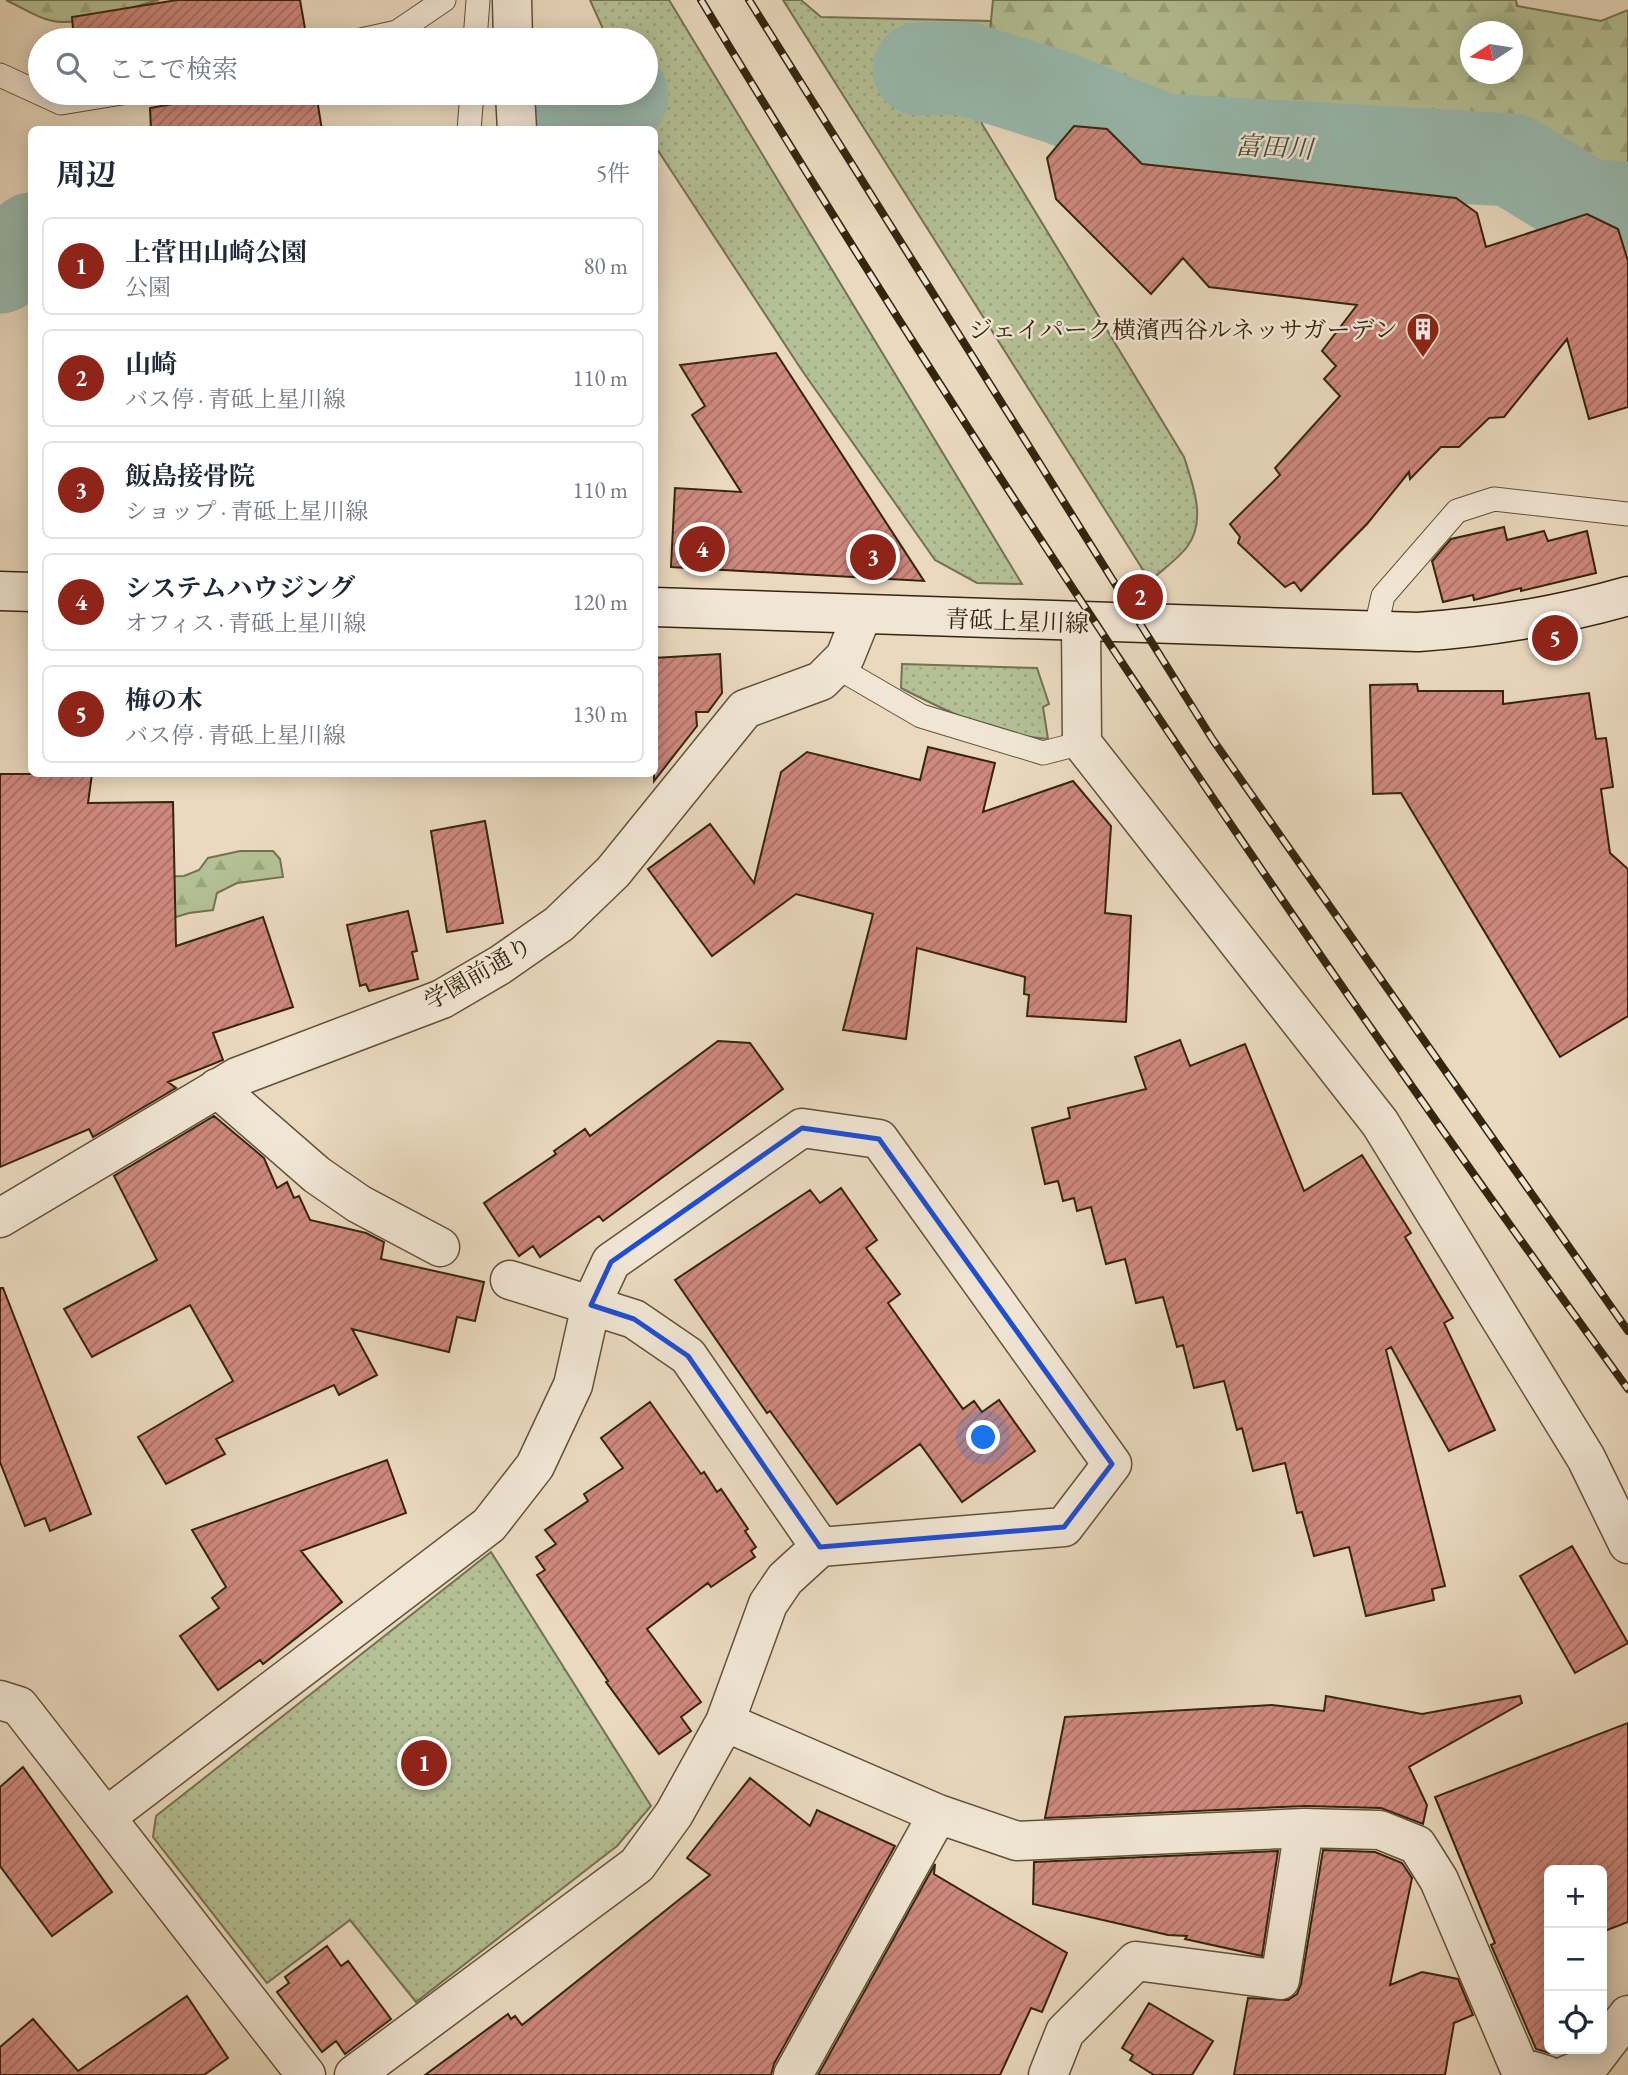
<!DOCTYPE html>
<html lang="ja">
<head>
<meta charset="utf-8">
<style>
	body { margin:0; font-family:"EB Garamond","Noto Serif JP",serif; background:#f6f6f7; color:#1f2937 }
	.controls { position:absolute; right:21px; bottom:21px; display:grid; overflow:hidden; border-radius:10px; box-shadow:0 4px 18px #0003 }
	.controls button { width:63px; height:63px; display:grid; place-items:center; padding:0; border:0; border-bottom:2px solid #e0e1e3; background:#fff; color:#1f2937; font:35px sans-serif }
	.compass { position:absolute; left:1460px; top:21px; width:63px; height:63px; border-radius:50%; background:#fff; box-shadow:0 4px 18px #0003; rotate:258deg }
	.you { position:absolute; left:984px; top:1438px; width:24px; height:24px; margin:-18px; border:5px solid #fff; border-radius:50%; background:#1a73e8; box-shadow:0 0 0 10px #1a73e833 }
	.badge { display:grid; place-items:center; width:46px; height:46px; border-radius:50%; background:#8f2418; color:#fff; font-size:23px; font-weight:700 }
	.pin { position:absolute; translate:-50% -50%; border:4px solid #fff; box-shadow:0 2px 7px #0006 }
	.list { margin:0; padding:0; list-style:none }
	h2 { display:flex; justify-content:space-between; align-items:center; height:91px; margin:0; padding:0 28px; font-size:30px }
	h2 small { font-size:23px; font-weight:400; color:#747a83 }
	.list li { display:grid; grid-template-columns:46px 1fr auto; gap:21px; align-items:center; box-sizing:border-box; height:98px; margin:0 14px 14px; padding:0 14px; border:2px solid #e0e1e3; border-radius:10px }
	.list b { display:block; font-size:26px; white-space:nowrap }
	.list p { margin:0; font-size:23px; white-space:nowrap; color:#747a83 }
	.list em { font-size:23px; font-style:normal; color:#747a83 }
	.icon { flex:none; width:38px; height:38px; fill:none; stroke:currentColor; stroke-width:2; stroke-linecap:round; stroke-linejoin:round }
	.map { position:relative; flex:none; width:1628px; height:2075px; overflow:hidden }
	.search { position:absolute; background:#fff; box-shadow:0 4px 18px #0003; left:28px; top:28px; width:630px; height:77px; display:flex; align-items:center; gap:18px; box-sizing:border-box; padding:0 24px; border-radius:38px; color:#747a83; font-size:26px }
	.panel { position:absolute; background:#fff; box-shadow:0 4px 18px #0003; left:28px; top:126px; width:630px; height:651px; border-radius:10px }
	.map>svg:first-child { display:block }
	.grass { fill:url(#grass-dots); stroke:#747252; stroke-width:2 }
	.forest { fill:url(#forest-firs); stroke:#747252; stroke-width:2; fill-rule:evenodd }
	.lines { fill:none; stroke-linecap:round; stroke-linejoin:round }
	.river { stroke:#98baaf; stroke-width:93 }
	.building { fill:url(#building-hatch); stroke:#35250e; stroke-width:2 }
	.service-casing { stroke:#62523a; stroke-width:25 }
	.minor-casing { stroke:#62523a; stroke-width:41 }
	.secondary-casing { stroke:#35250e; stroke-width:41 }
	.service { stroke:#f1e6d5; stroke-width:23 }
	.minor { stroke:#f1e6d5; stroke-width:38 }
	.secondary { stroke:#f1e6d5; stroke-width:38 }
	.rail-casing { stroke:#35250e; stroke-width:8 }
	.rail { stroke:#f1e6d5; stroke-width:5; stroke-dasharray:16; stroke-linecap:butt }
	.marked { fill:none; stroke:#1d4ed8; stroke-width:5; stroke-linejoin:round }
	.labels { text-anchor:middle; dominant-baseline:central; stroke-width:5; stroke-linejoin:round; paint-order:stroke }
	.poi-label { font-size:24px; fill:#35250e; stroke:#f1e6d5; text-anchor:end }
	.street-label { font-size:24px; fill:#35250e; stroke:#f1e6d5 }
	.water-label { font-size:26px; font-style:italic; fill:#4e4a36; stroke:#f1e6d5 }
</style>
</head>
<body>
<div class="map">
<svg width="1628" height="2075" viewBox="0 0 1628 2075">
	<defs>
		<pattern id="grass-dots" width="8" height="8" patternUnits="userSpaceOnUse" patternTransform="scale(1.75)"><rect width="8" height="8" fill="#b4c095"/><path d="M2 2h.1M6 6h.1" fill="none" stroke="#9ba57f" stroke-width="1.8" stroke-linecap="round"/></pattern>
		<pattern id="forest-firs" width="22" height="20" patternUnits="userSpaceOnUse" patternTransform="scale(1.75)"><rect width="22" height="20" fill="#b4c095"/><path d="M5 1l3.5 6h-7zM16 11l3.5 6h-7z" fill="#9ba57f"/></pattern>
		<pattern id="building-hatch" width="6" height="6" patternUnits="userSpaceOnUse" patternTransform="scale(1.75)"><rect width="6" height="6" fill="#ce887d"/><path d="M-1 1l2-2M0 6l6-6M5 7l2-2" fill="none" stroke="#a86f65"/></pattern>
	</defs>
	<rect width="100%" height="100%" fill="#ead9bf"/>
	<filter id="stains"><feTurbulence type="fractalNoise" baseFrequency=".00286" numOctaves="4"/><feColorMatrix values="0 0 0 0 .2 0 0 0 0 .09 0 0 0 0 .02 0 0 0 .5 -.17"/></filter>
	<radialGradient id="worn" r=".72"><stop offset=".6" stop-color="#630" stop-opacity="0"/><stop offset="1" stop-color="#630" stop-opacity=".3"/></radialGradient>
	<path class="grass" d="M590,0H669L1022,584L977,583L935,560L801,369L655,146L654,130L643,129L631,111L626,93H646V40H608Z
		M783,0H801L821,17L992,21L989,42L968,48L982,124L1184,457C1193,485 1207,521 1187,547C1177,560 1162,570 1150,581Z
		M902,664L1037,668L1049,704L1043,707L1048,739C994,735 948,712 901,688Z
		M491,1552L651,1806L617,1846L416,2002L350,1920L267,1983L153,1837L156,1816Z"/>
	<path class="forest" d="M6,0H159C128,7 95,23 62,22C43,22 23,8 6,0Z
		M993,0H1516L1517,6L1601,21L1628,10V197H1592L1516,153L1158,129L1083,88L1016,67L989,42ZM1470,32H1512V74H1470Z
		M240,851H273L280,859L283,877L237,883L217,893L213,910L189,913L124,933L53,879L184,876L199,870L208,858Z"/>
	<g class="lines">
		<path class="river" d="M919,69L964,68L1060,98L1162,140L1512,160L1587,206L1628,208
			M572,130L622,96
			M0,267L14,259L32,239"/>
	</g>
	<path class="building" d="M177,0H300L307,40H74L72,17Z
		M234,93H316L322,130H151L150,108Z
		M1074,126L1107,129L1142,164L1456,198L1477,213L1486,247L1587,214L1618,229L1628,261V407L1589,419L1567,339L1504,417L1489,418L1459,447H1441L1410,479L1409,472L1367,524L1301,591L1294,582L1285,587L1238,543L1240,537L1230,524L1280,475L1275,468L1340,396L1324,379L1336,366L1322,351L1357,305L1209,287L1183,258L1151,294L1056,199L1047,158Z
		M776,353L924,581L671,567L675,488L741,492L692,415L705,406L680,365Z
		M1504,527L1507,540L1544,531L1548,541L1587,531L1596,573L1521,591V588L1474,600L1473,595L1443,602L1432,561L1451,539Z
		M720,654L722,693L708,712H696L697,726L654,781V658Z
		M1417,684L1418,691H1503V704L1589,693L1596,739L1606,738L1613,787L1601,789L1610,853L1628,869V1016L1560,1057L1401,793L1373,794L1370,685Z
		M928,747L995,763L983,812L1073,781L1111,826L1105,913L1131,916L1126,1022L1027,1016L1029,995L1024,994L1025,977L917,948L906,1039L843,1030L873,914L796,894L712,956L648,869L710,824L754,883L781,772L807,752L920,780Z
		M0,774H92L88,803L173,802L176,946L263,917L293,1007L213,1033L223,1060L168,1082L176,1088L93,1137L89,1129L0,1167Z
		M485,821L503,923L447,932L431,831Z
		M408,911L417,951L412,952L418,979L369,991L366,984L360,986L347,925Z
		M1180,1040L1190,1066L1245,1044L1304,1191L1362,1155L1411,1233L1405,1237L1453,1318L1444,1323L1495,1430L1449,1451L1391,1347L1386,1350L1445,1586L1432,1589L1434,1600L1366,1616L1349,1547L1314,1556L1302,1512L1297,1513L1285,1463L1253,1471L1242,1428L1237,1430L1224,1381L1194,1388L1183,1345L1177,1347L1163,1297L1136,1303L1125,1259L1106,1264L1091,1207L1077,1211L1074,1198L1063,1201L1058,1181L1045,1184L1032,1128L1070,1118L1068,1108L1146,1089L1135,1057Z
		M718,1041L750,1043L783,1089L603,1221L599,1216L540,1257L533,1246L519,1256L484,1203L556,1154L554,1151L585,1129L590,1136Z
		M214,1116L264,1158L277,1188L287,1182L294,1198L299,1196L310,1220L366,1233L384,1242L381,1259L484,1282L475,1321L457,1317L449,1352L352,1329L377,1375L339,1395L334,1385L216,1439L225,1454L166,1484L138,1437L233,1381L190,1305L92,1357L64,1309L157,1260L114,1176Z
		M841,1188L877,1240L866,1248L900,1294L888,1303L963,1409L974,1401L982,1412L999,1400L1035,1451L962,1502L920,1444L837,1504L770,1411L767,1413L675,1280L810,1190L820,1203Z
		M0,1288H3L91,1514L50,1531L45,1518L25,1526L0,1462Z
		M650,1402L701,1474L704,1472L717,1492L721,1489L748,1529L745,1531L756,1547L751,1551L755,1557L711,1587L708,1583L647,1629L701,1702L681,1717L691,1731L659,1754L606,1682L608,1681L537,1575L545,1570L536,1557L556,1544L545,1530L588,1501L584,1494L623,1468L601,1438Z
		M387,1460L406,1513L301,1551L342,1602L263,1664L260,1660L218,1690L180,1636L219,1608L212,1598L226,1587L192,1530Z
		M1572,1546L1628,1643L1575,1673L1520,1576Z
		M1326,1696L1422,1714L1520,1696L1522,1703L1409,1767L1427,1805L1423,1824L1381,1808L1305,1806L1045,1818L1065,1717L1272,1705L1324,1711Z
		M1628,1723V1922L1602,1932V1870H1549V2053L1536,2049L1491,1945L1495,1943L1435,1797Z
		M23,1767L112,1892L52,1936L0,1866V1787Z
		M750,1778L810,1826L817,1810L895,1846L774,2064L771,2075H425L508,2014L511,2019L515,2016L522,2025L710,1875L687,1858Z
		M1323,1850L1375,1852L1402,1863L1412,1878L1390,1985L1422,1972L1458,1979L1473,2015L1454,2023L1445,2075H1234L1248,1998L1288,2000L1297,1994L1301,1984Z
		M1278,1851L1262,1956L1185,1939L1187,1936L1168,1935L1033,1904L1034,1862Z
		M935,1864L934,1874L1067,1953L1042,2012L1031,2008L1000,2075H818Z
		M327,1946L341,1966L348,1961L391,2019L345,2054L336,2041L322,2052L277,1992L289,1983L285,1977Z
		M187,1996L228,2058L204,2075H0V2047L33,2019L78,2071Z
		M1149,2003L1213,2041L1192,2075H1154L1130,2060L1133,2055L1122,2048Z"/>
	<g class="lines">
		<defs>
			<path id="service" d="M361,40L397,32L444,0
				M475,40L478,0
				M0,75L61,103L122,93
				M469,130L472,93
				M1375,632L1383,596L1457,511L1494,499L1628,514
				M835,666L921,716L1043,753L1082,743"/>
			<path id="minor" d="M512,0L513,40
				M515,93L517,130
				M1081,624L1082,743L1380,1123L1586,1458L1628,1544
				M217,1088L317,1175L359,1204L440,1247
				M0,1218L237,1077L442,999L500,965L559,924L613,872L745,709L821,681L845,657L862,615
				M510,1280L634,1319L688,1356L820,1547
				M0,1700L19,1706L306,2075
				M725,1722L938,1814L1017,1841L1304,1828L1380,1830L1417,1845L1439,1880L1519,2067L1546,2075
				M106,1817L489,1525L535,1466L573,1385L591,1305L611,1262L802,1128L879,1139L1112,1464L1064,1527L820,1547L785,1579L768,1604L725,1722L674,1814L637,1865L354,2075
				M793,2075L938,1814
				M1048,2075L1065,2032L1136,1961L1280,1980L1304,1828
				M1567,2075L1589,2066L1628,2015"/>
			<path id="secondary" d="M0,591L32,592
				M654,607L1418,632C1490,627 1558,616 1628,596"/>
		</defs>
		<use href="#service" class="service-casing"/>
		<use href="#minor" class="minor-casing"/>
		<use href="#secondary" class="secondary-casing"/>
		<use href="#service" class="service"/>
		<use href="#minor" class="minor"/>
		<use href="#secondary" class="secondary"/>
		<defs>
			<path id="rail" d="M701,0C989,477 1301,939 1628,1389
				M749,0L1213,740L1628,1331"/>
		</defs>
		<use href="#rail" class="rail-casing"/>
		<use href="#rail" class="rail"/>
	</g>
	<path class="marked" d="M802,1128L879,1139L1112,1464L1064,1527L820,1547L688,1356L634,1319L591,1305L611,1262Z"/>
	<defs>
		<symbol id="building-pin" viewBox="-11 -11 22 30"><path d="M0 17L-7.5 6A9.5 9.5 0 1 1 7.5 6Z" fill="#8f2418" stroke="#f1e6d5"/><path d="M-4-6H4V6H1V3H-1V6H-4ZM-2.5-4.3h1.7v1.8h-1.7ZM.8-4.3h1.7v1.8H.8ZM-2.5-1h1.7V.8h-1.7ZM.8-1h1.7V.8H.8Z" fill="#fff"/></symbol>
	</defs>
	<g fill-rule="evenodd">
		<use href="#building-pin" x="1404" y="310" width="38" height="52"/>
	</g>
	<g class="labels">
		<g class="poi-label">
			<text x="1398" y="329">ジェイパーク横濱西谷ルネッサガーデン</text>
		</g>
		<g class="street-label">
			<text transform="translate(1017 621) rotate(2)">青砥上星川線</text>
			<text transform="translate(478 973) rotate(-30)">学園前通り</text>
		</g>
		<g class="water-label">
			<text transform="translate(1274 147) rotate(3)">富田川</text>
		</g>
	</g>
	<rect width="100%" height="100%" filter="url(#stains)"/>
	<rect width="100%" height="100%" fill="url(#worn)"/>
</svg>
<div class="controls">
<button>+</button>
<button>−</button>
<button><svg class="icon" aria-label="locate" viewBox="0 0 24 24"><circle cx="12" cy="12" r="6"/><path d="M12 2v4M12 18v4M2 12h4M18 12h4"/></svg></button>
</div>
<svg class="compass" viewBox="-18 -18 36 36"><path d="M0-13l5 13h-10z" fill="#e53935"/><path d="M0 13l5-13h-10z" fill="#747a83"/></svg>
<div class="you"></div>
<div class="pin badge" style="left:424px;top:1763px">1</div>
<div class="pin badge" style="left:1140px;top:597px">2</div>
<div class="pin badge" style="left:873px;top:557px">3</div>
<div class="pin badge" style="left:702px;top:549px">4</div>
<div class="pin badge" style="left:1555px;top:638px">5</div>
<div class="search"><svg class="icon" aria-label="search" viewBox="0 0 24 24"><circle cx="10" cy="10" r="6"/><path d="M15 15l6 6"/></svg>ここで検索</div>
<section class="panel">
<h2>周辺<small>5件</small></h2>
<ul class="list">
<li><span class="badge">1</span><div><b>上菅田山崎公園</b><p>公園</p></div><em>80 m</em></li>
<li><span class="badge">2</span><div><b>山崎</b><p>バス停 · 青砥上星川線</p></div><em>110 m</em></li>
<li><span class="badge">3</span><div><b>飯島接骨院</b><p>ショップ · 青砥上星川線</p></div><em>110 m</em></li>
<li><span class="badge">4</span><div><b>システムハウジング</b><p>オフィス · 青砥上星川線</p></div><em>120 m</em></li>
<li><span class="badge">5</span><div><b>梅の木</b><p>バス停 · 青砥上星川線</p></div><em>130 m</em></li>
</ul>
</section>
</div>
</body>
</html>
